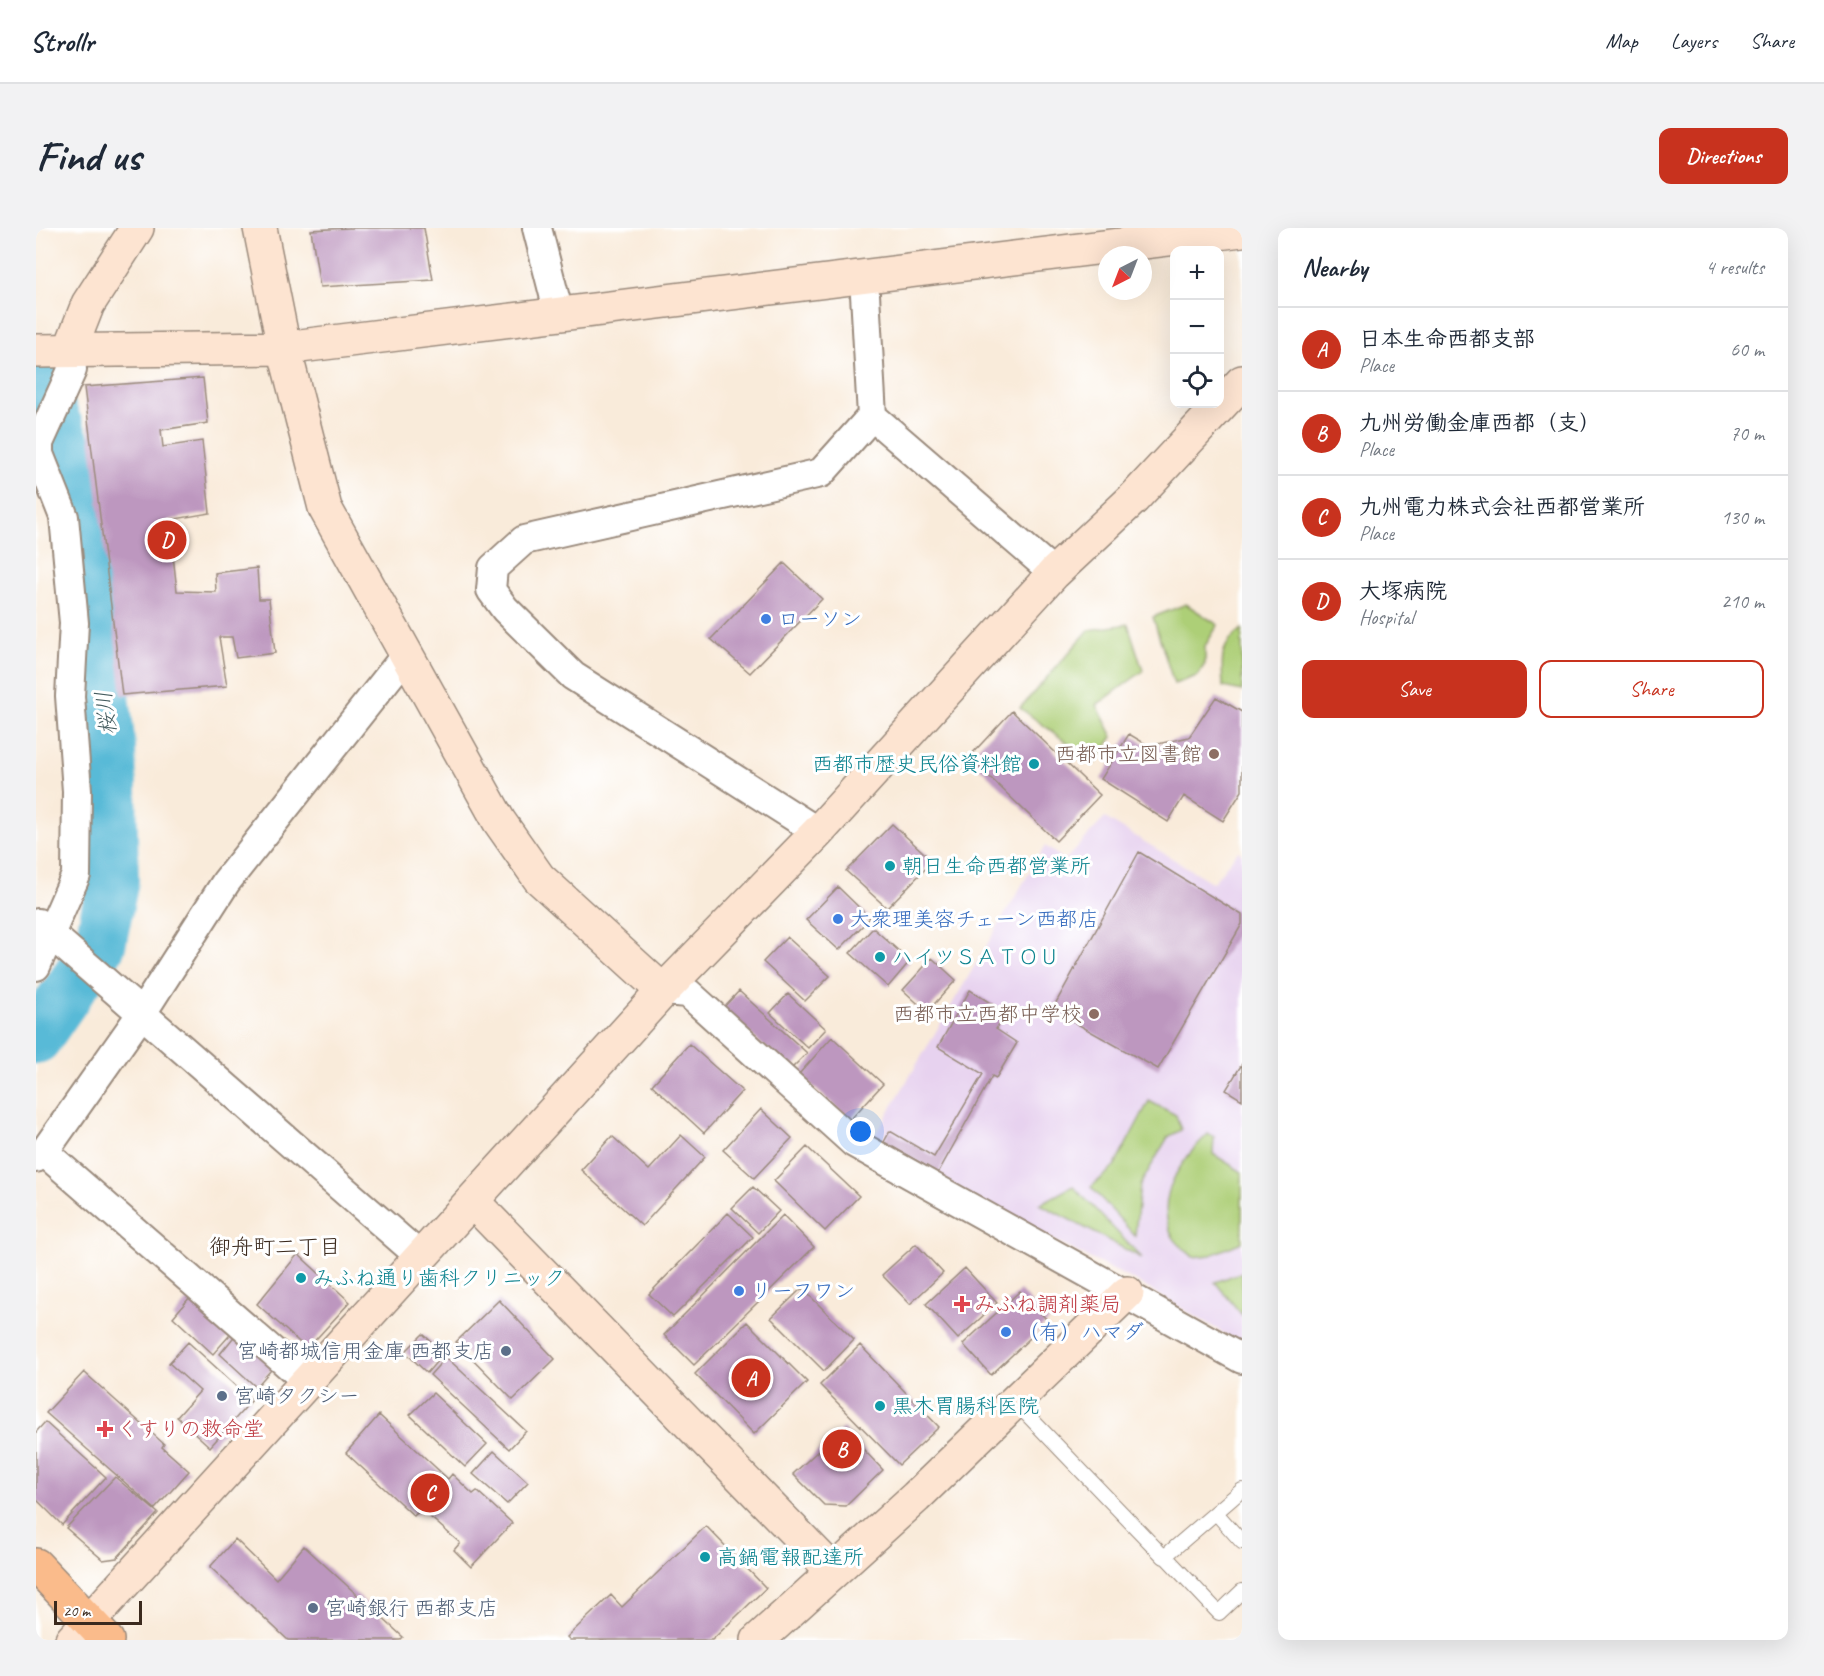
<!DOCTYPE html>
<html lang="en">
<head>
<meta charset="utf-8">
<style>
	body { margin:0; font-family:Caveat,"Klee One",sans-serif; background:#f2f2f3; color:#1f2937 }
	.controls { position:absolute; right:18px; top:18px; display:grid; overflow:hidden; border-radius:12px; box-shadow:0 6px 24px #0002 }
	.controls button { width:54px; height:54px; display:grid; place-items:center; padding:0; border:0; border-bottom:2px solid #e0e1e3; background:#fff; color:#1f2937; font:30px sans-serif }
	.compass { position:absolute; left:1062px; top:18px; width:54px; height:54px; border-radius:50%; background:#fff; box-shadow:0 6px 24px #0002; rotate:222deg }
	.scale { position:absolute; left:18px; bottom:15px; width:88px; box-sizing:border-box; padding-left:6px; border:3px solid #3b2a1e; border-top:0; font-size:16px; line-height:21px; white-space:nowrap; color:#3b2a1e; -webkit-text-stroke:4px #fff; paint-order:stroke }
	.you { position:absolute; left:825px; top:904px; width:21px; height:21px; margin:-15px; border:4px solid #fff; border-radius:50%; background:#1a73e8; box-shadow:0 0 0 9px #1a73e833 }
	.badge { display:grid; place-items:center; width:39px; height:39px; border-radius:50%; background:#c8321e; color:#fff; font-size:20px; font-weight:700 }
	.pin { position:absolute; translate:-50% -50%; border:3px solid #fff; box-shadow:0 2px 6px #0006 }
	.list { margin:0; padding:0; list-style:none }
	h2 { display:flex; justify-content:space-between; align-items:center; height:78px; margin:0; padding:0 24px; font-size:26px }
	h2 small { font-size:20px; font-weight:400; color:#747a83 }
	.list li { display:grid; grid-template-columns:39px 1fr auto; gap:18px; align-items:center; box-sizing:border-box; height:84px; padding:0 24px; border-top:2px solid #e0e1e3 }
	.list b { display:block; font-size:22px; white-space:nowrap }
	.list p { margin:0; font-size:20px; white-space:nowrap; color:#747a83 }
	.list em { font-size:20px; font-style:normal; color:#747a83 }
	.actions { display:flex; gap:12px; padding:18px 24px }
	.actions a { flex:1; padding:14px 0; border:2px solid #c8321e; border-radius:12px; text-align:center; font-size:21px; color:#c8321e }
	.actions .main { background:#c8321e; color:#fff }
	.icon { flex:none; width:33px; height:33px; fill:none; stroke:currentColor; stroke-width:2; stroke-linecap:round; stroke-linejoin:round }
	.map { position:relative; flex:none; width:1206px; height:1412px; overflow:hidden; border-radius:12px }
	header { display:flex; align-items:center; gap:36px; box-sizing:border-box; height:84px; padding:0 30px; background:#fff; border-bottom:2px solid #e0e1e3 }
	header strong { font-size:28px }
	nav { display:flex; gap:33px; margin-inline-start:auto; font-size:21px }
	.intro { display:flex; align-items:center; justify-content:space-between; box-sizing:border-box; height:144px; padding:0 36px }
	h1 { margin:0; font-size:42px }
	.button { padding:15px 27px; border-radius:12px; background:#c8321e; color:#fff; font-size:21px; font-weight:700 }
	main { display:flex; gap:36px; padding:0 36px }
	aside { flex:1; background:#fff; border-radius:12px; box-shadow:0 6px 24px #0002 }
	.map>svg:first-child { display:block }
	.built { fill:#e7d2ef }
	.green { fill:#adcf77; stroke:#747c4a; stroke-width:1.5 }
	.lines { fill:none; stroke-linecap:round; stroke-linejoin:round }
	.river { stroke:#58bad7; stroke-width:52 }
	.building { fill:#bd97bf }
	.lane-casing { stroke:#9a8a7c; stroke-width:16 }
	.street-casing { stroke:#9a8a7c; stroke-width:32 }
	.secondary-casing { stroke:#9a8a7c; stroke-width:36 }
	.primary-casing { stroke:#9a8a7c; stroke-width:36 }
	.lane { stroke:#fff; stroke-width:14 }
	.street { stroke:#fff; stroke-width:28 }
	.secondary { stroke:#fde4d1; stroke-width:33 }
	.primary { stroke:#fabb8b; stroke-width:33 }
	.shop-dot { fill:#3f7fe0; stroke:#fff; stroke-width:2 }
	.education-dot { fill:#8d6e63; stroke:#fff; stroke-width:2 }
	.culture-dot { fill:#0f9aa8; stroke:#fff; stroke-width:2 }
	.health-dot { fill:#e0444e; stroke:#fff; stroke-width:2 }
	.service-dot { fill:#5c6f8a; stroke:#fff; stroke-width:2 }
	.labels { text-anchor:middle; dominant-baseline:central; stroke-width:6; stroke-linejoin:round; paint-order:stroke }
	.shop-label { font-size:21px; fill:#366cbe; stroke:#fff; text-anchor:start }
	.education-label { font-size:21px; fill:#785e54; stroke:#fff; text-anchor:end }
	.culture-label { font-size:21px; fill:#0d838f; stroke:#fff; text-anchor:start }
	.health-label { font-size:21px; fill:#be3a42; stroke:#fff; text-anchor:start }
	.service-label { font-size:21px; fill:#4e5e75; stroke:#fff; text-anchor:start }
	.water-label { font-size:22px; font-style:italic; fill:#455c5f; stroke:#fff }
	.neighbourhood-label { font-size:22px; fill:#3b2a1e; stroke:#fff }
</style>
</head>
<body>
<header>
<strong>Strollr</strong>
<nav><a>Map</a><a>Layers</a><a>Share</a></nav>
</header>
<div class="intro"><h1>Find us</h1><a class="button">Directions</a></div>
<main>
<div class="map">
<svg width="1206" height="1412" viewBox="0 0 1206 1412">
	<rect width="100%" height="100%" fill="#fff"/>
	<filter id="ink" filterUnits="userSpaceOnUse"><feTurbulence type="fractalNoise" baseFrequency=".0167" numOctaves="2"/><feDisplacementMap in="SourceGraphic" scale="12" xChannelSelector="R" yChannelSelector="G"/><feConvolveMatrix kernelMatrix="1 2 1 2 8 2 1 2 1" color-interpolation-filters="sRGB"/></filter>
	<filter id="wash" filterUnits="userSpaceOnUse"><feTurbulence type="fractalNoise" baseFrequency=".008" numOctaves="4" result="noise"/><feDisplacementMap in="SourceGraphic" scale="24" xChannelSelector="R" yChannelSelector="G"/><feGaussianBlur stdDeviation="1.35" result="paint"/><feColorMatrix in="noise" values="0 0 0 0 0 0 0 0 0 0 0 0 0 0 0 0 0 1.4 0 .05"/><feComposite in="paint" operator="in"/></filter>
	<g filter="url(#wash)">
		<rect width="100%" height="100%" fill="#f9ebda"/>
		<path class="built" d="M1069,590L1177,655L1202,623L1206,626V1116L1103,1055L875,941L834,916L1009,618L1029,632Z"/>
		<path class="green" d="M1150,376L1182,397L1169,418V436L1161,448L1138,456L1117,389Z
			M1092,396L1107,443L1061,477L1077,509L1059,535L984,480L1053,402Z
			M1206,401V463L1187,459C1186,432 1182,419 1206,401Z
			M1113,873L1140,887L1145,902L1132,909L1104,957L1099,1008L1055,959L1078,939Z
			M1172,906L1178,909L1177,926L1206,944V1014L1175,1027L1157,1029C1151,1023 1141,1016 1137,1009C1117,970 1145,932 1172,906Z
			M1037,958L1106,1030L1004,976Z
			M1206,1044V1087L1179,1054Z"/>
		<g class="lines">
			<path class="river" d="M0,149L42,247L74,520L77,652L64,717L0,810"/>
		</g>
		<g id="blocks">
			<path class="building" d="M312,0H388L397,52L284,59L275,2Z
				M167,150L172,195L125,202L127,219L166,213L174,285L133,292L141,363L180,364L179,345L221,340L223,371H233L239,425L200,430L196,409H183L191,458L86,467L48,159Z
				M748,335L786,371L714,445L675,411Z
				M1180,469L1206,484V563L1187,593L1148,568L1132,594L1065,551L1093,506L1113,518L1153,509Z
				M976,483L1064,567L1020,613L933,529Z
				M856,596L897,633L851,680L810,643Z
				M1103,624L1206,687V696L1122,841L1016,782Z
				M802,659L834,690L803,722L770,692Z
				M837,700L874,733L852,759L814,725Z
				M751,709L794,748L769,773L727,734Z
				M896,730L920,752L891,784L867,762Z
				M934,762L970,785L960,801L981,815L960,850L956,848L902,945L848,914L854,903L898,929L947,846L902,819Z
				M703,763L771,825L754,842L686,781Z
				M752,766L790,801L772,820L734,785Z
				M796,809L847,856L814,892L763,846Z
				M653,816L706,863L668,905L616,857Z
				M1206,836V872L1190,862Z
				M725,881L756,910L718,950L687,922Z
				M645,907L669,929L606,998L545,942L576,908L613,942Z
				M771,919L823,968L789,1003L738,953Z
				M717,959L743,983L722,1005L696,980Z
				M692,985L717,1009L637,1089L613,1066Z
				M747,987L778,1019L658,1137L628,1107Z
				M880,1016L907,1045L874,1076L846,1047Z
				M262,1026L314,1074L271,1121L221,1076Z
				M929,1040L961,1075L922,1111L890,1076Z
				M766,1060L818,1112L788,1143L735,1090Z
				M160,1062L201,1099L177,1126L137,1089Z
				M984,1063L1012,1093L955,1147L927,1116Z
				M463,1072L519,1131L477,1172L420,1114Z
				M711,1094L771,1154L718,1206L659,1146Z
				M205,1100L242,1134L220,1159L184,1126Z
				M387,1106L408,1125L391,1145L369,1124Z
				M152,1114L216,1172L174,1219L141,1189L164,1163L133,1135Z
				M824,1117L903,1199L863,1237L784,1157Z
				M410,1129L490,1203L473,1221L394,1147Z
				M48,1144L128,1216L126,1219L153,1243L119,1281L10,1185Z
				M397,1165L451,1216L429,1239L374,1187Z
				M343,1187L412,1251L416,1246L437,1266L441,1263L476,1295L435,1339L418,1322L424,1315L385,1281L378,1288L310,1225Z
				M9,1194L70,1249L26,1297L0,1271V1204Z
				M807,1200L847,1242L810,1278L788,1277L757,1246Z
				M458,1223L492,1254L471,1276L437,1246Z
				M79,1249L122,1285L81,1330L67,1332L30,1300Z
				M670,1298L730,1360L676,1412H534L531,1409L575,1367L586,1379Z
				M199,1311L240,1351L268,1318L367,1409L364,1412H252L174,1339Z"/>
		</g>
	</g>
	<g filter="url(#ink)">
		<use href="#blocks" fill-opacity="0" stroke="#9a8a7c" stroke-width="1.5"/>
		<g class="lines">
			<defs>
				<path id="lane" d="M979,1174L1128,1329L1206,1262
					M1180,1285L1206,1314
					M1129,1328L1183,1385L1206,1363"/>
				<path id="street" d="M501,0L523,86
					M828,49L836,188
					M782,604L537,448L469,381L455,362L457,340L488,312L785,245L836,188L1018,345
					M2,695L386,1030
					M0,738L40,647L41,563L34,468L38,395L28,289L3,226V215L36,142L34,122
					M627,763L652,765L818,915L1206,1131
					M8,924L272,1154
					M0,930L8,924L106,785L190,654L370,427"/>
				<path id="secondary" d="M34,122L52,76L101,0
					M0,123L248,120L224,0
					M627,763L503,650L463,593L289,280L248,120L1206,2
					M437,974L796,1342
					M36,1412L627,763L782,604L1018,345L1098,270L1206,154
					M722,1412L880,1269L1091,1065"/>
				<path id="primary" d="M0,1337L71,1412"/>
			</defs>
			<use href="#lane" class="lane-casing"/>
			<use href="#street" class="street-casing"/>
			<use href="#secondary" class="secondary-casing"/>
			<use href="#primary" class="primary-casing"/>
			<use href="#lane" class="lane"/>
			<use href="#street" class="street"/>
			<use href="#secondary" class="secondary"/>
			<use href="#primary" class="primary"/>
		</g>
	</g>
	<g class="shop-dot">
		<circle cx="730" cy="391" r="6"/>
		<circle cx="802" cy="691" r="6"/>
		<circle cx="703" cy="1063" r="6"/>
		<circle cx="970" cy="1104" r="6"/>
	</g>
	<g class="education-dot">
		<circle cx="1178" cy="526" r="6"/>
		<circle cx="1058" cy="786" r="6"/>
	</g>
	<g class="culture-dot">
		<circle cx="998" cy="536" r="6"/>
		<circle cx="854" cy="638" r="6"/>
		<circle cx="844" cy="729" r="6"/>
		<circle cx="265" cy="1050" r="6"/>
		<circle cx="844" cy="1178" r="6"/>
		<circle cx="669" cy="1329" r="6"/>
	</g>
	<g class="health-dot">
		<path d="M923 1067h6v6h6v6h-6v6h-6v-6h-6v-6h6z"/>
		<path d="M66 1192h6v6h6v6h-6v6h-6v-6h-6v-6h6z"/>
	</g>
	<g class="service-dot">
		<circle cx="470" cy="1123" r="6"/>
		<circle cx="186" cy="1168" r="6"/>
		<circle cx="277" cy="1380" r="6"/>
	</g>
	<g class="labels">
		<g class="shop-label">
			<text x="742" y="391">ローソン</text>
			<text x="814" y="691">大衆理美容チェーン西都店</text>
			<text x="715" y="1063">リーフワン</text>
			<text x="982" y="1104">（有）ハマダ</text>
		</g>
		<g class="education-label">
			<text x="1166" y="526">西都市立図書館</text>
			<text x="1046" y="786">西都市立西都中学校</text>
		</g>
		<g class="culture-label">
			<text x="986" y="536" text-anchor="end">西都市歴史民俗資料館</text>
			<text x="866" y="638">朝日生命西都営業所</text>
			<text x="856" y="729">ハイツＳＡＴＯＵ</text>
			<text x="277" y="1050">みふね通り歯科クリニック</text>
			<text x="856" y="1178">黒木胃腸科医院</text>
			<text x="681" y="1329">高鍋電報配達所</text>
		</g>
		<g class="health-label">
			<text x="938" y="1076">みふね調剤薬局</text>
			<text x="81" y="1201">くすりの救命堂</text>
		</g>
		<g class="service-label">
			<text x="458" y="1123" text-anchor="end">宮崎都城信用金庫 西都支店</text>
			<text x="198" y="1168">宮崎タクシー</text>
			<text x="289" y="1380">宮崎銀行 西都支店</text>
		</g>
		<g class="water-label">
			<text transform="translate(70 485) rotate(-97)">桜川</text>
		</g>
		<g class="neighbourhood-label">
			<text x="239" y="1019">御舟町二丁目</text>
		</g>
	</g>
</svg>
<div class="controls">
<button>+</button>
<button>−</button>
<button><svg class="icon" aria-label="locate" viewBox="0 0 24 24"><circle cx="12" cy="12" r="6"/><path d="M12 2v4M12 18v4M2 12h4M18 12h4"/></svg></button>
</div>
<svg class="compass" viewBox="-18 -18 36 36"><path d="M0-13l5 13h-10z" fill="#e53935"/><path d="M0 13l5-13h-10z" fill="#747a83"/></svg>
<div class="scale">20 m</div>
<div class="you"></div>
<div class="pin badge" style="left:715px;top:1150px">A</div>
<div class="pin badge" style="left:806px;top:1221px">B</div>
<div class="pin badge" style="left:394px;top:1265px">C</div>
<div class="pin badge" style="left:131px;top:312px">D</div>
</div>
<aside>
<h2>Nearby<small>4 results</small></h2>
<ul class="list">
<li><span class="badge">A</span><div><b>日本生命西都支部</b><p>Place</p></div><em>60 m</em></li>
<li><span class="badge">B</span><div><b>九州労働金庫西都（支）</b><p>Place</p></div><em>70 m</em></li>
<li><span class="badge">C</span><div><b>九州電力株式会社西都営業所</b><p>Place</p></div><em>130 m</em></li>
<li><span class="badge">D</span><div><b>大塚病院</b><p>Hospital</p></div><em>210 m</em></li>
</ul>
<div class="actions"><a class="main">Save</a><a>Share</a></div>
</aside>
</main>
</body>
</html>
